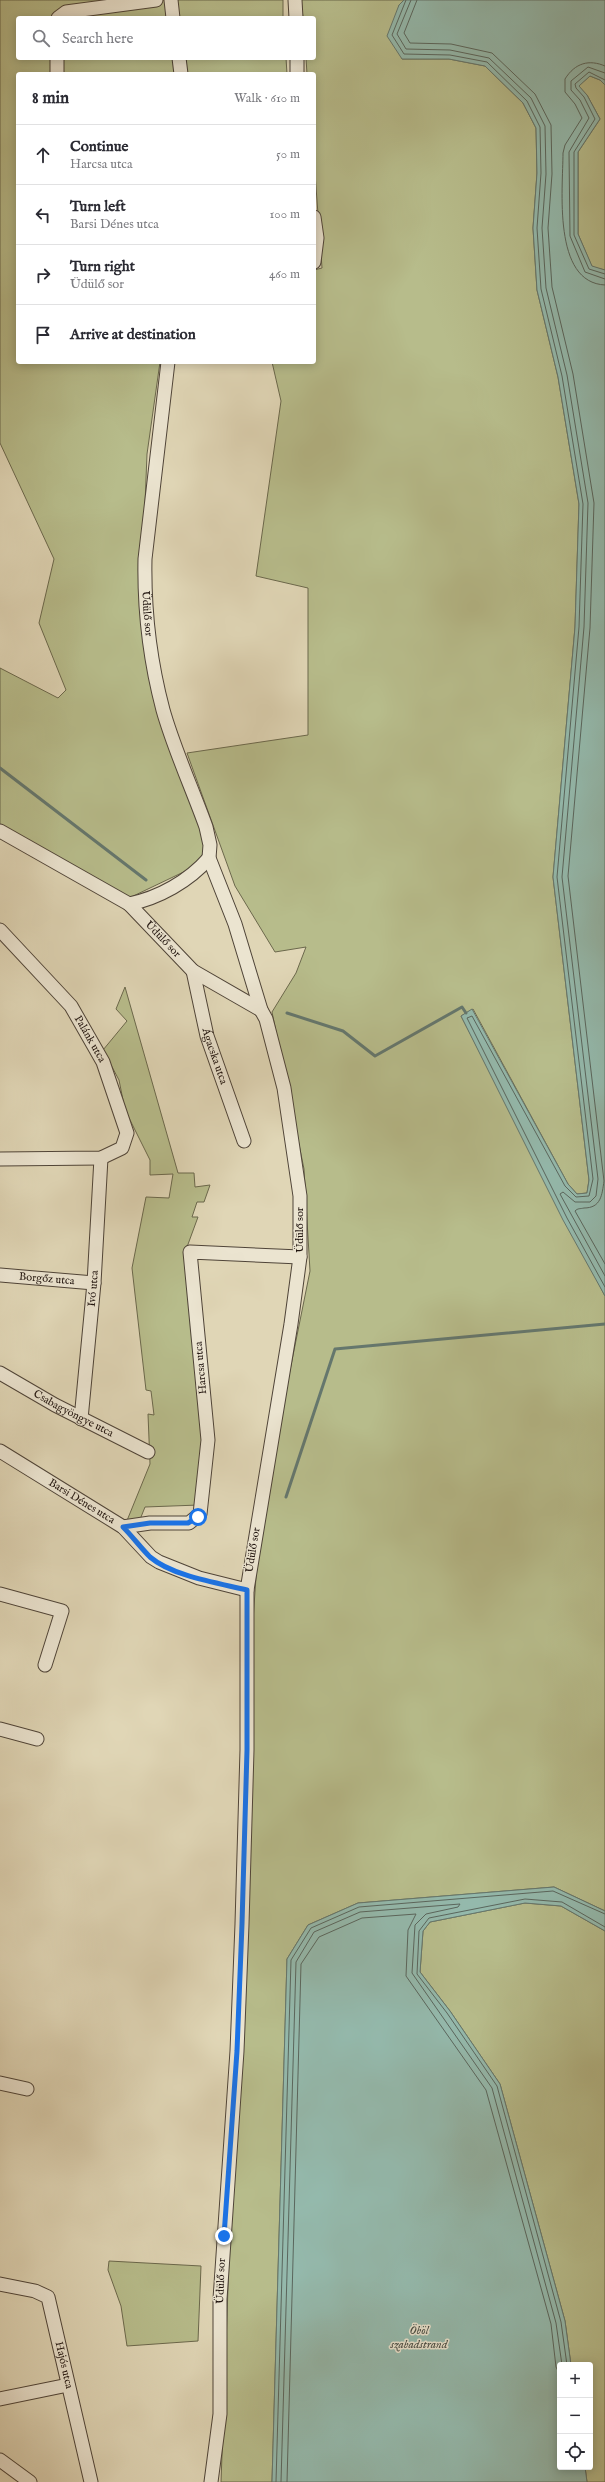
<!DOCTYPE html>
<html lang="en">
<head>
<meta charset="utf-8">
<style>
	body { margin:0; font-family:"IM FELL English",serif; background:#f2f2f3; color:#2b2b33 }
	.controls { position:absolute; right:12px; bottom:12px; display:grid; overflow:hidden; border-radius:4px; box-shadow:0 2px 10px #0003 }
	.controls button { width:36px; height:36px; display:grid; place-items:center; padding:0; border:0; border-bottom:1px solid #e1e1e2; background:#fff; color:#2b2b33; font:20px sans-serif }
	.stop { position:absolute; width:12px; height:12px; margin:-9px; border:3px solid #1a73e8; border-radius:50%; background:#fff }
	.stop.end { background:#1a73e8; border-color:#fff; box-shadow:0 1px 4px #0008 }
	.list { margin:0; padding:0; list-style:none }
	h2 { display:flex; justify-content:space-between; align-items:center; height:52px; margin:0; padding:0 16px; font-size:17px }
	h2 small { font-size:13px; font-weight:400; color:#7c7c81 }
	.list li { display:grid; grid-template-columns:26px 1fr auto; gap:12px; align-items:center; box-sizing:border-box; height:60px; padding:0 16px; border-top:1px solid #e1e1e2 }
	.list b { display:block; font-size:15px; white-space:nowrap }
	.list p { margin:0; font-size:13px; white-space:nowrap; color:#7c7c81 }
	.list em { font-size:13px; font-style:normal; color:#7c7c81 }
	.icon { flex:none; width:22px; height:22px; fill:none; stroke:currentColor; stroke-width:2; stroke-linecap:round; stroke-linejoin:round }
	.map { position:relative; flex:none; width:605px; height:2482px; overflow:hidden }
	.search { position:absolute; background:#fff; box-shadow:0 2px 10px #0003; left:16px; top:16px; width:300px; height:44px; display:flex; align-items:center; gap:10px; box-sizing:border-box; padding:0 14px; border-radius:4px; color:#7c7c81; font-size:15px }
	.panel { position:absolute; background:#fff; box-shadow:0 2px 10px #0003; left:16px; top:72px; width:300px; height:292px; border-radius:4px }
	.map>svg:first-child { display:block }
	.green { fill:#b7bc8b; stroke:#6b684c }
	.water { fill:#94b9ac; stroke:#65776d }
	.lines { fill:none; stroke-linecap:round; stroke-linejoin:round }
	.shore { stroke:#5a665d; stroke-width:1 }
	.stream { stroke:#65776d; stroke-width:3 }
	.minor-casing { stroke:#4f4438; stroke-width:15 }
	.minor { stroke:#ebe4d0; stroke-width:13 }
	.route { stroke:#1a73e8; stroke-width:5 }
	.labels { text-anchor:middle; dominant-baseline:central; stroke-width:3; stroke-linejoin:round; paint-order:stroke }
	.street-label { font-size:11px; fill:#1f130e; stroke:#ebe4d0 }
	.water-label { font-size:12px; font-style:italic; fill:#484d45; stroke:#ebe4d0 }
</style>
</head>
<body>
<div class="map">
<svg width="605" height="2482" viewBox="0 0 605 2482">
	<rect width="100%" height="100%" fill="#e0d6b6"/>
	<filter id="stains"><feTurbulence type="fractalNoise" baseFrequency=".005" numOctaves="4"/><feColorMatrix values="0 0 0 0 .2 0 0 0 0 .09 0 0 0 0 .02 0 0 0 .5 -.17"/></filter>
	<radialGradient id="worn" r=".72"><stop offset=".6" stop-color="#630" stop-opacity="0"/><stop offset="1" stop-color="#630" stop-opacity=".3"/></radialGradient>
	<path class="green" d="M0,0H283V18H18V58H286L287,74H18V362H160L147,454L142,579L152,673L211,852L194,867L127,899L0,828V668L58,698L66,690L39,623L54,559L0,443Z
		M301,0H404L399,5L402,59H449L485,66L523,103L536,128L537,173L533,228L537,290L558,377L579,504L575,627L553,877L589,1180L587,1193L577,1194L568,1184L473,1009L461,1016L605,1296V1911L554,1887L358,1903L308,1925L287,1959L272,2482H221L251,1650L260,1519L310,1271L304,1169L272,1012L296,973L306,947L275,952L235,886L187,753L308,735V588L256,576L281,401L272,362H314V270L322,268L314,160V74H307L306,58H314V18H303Z
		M590,76L600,80L605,85V270L592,267L578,234V152L600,119L587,95L578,86Z
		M125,987L178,1173H194L195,1187L210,1185L204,1202H197L192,1217H198L187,1247L204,1439L199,1505L145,1507L139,1522L126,1523L150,1464L148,1414L154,1415L151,1391L146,1390L132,1268L146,1197L169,1198L173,1174L150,1175V1160L125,1110L119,1080L103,1050L127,1021L116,1009Z
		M525,1903L561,1906L605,1931V2482H587L585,2467H590V2365H571L565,2321L500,2084L450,2011L420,1972L423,1931L430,1922Z
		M109,2261L201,2266L198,2341L127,2346L121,2306L108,2270Z"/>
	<path class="water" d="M404,0H605V85L600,80L590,76L579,86L587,95L600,119L578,152V234L592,266L605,270V1296L563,1220L461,1016L472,1009L568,1184L577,1194L587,1193L589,1180L553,877L575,627L579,504L558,377L537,290L533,228L537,173L536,128L523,103L485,66L449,59H402L387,36L399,5Z
		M554,1887L605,1911V1931L561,1906L525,1903L430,1922L423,1931L420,1972L450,2011L500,2084L565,2321L571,2365H560V2467H585L587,2482H272L287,1959L308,1925L358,1903Z"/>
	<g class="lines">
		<path class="shore" d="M406,0L392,35L404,54L450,55L487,62L527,101L540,127L541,173L537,228L541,289L562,376L583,504L579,627L557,877L593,1179L589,1196L576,1197L565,1186L472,1016L467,1018L567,1218L605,1287
			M411,0L397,34L406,49L450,50L489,58L531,98L545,126L546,174L542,228L546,288L567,375L588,503L584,627L562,877L598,1179L596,1196L590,1202H575L563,1192L560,1194L605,1276
			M417,0L404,33L410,43L451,44L492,53L535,94L551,125L552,174L548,228L552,287L573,374L594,503L590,628L568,876L604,1181C602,1195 601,1208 584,1208C580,1209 578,1208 575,1211L605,1264
			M605,66C589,59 575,63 565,79V92L575,104L582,118L565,145L563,153C563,188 552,283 605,285
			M605,73L588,67L571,81V90L580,100L589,118L569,152L570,236L585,272L605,279
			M605,80L589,72L575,84L576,88L584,97L595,119L574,152V235L589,269L605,274
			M567,2365L561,2322L497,2086L447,2013L417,1974L419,1931L429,1918L525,1899L562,1902L605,1927
			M276,2482L291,1960L311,1928L359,1907L553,1891L605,1914
			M281,2482L296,1962L314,1932L360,1912L460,1904L458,1907L426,1914L415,1925L412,1973L492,2088L556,2323L562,2365
			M287,2482L301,1964L319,1937L362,1918L416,1914L408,1930L406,1976L486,2090L551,2324L556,2367L560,2375"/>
		<path class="stream" d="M0,768L146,880
			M287,1013L343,1031L375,1056L462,1007L466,1013
			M286,1497L335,1349L605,1324"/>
		<defs>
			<g id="minor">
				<path d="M171,0L173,18"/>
				<path d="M295,0L296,18"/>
				<path d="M58,18L66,12L156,0"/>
				<path d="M57,58V74"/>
				<path d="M179,58L181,74"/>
				<path d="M297,74V58"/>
				<path d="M314,217L317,238L314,262"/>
				<path id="s1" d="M168,362L145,559C144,609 150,661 163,710C174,749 192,788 206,827L210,845L209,858L235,924L261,1010L266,1019L284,1088L300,1196V1257L291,1324L247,1590V1750L242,1924L237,2051L220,2299V2414L211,2482"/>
				<path d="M0,831L129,904C159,898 189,881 209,858"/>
				<path id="s2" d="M129,904L193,971L261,1010"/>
				<path id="s3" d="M0,930L71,1006L103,1062L127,1133L122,1148L101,1158L0,1159"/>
				<path id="s4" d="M193,971L207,1036L244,1141"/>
				<path id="s5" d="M0,1275L94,1283"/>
				<path id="s6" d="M0,1373L55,1405L148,1452"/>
				<path id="s7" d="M81,1419L94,1283L101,1158"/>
				<path id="s8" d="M0,1451L123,1527L151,1557L159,1562L199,1578L247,1590"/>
				<path d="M123,1527L150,1523H189L200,1514L208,1440L190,1252L300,1257"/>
				<path d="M0,1594L62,1611L45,1665"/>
				<path d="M0,1729L37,1739"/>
				<path d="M0,2083L27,2089"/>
				<path id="s9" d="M0,2284L35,2291L48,2297L91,2482"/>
				<path d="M0,2399L68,2385"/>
				<path d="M0,2460L30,2482"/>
			</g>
		</defs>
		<use href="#minor" class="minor-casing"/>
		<use href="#minor" class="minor"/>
	</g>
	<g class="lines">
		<path class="route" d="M198,1517L188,1523H150L123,1527C132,1536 141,1548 150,1557C172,1576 218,1583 247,1590V1750L242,1924L237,2051L224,2236"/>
	</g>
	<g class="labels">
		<g class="street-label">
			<text stroke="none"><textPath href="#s1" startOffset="253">Üdülő sor</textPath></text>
			<text stroke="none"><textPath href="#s2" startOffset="49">Üdülő sor</textPath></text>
			<text stroke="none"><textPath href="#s3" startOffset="142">Palánk utca</textPath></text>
			<text stroke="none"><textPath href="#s4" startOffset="88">Ágacska utca</textPath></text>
			<text transform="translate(300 1230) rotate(-90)">Üdülő sor</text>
			<text stroke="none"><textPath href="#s5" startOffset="47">Borgőz utca</textPath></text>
			<text stroke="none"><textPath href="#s7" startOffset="131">Ivó utca</textPath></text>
			<text transform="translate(201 1368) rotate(-95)">Harcsa utca</text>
			<text stroke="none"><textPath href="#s6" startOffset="84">Csabagyöngye utca</textPath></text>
			<text stroke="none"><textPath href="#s8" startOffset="96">Barsi Dénes utca</textPath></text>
			<text transform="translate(253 1550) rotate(-81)">Üdülő sor</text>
			<text transform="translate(221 2281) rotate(-88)">Üdülő sor</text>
			<text stroke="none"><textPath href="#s9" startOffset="120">Hajós utca</textPath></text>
		</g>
		<g class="water-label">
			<text x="419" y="2330">Öböl<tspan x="419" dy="14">szabadstrand</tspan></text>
		</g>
	</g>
	<rect width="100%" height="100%" filter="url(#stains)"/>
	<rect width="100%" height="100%" fill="url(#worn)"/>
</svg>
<div class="controls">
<button>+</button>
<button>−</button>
<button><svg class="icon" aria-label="locate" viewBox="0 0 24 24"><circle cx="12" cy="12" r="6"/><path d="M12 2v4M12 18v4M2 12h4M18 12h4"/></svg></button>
</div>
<div class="stop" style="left:198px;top:1517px"></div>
<div class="stop end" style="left:224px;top:2236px"></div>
<div class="search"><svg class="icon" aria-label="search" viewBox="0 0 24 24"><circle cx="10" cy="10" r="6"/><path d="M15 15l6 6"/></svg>Search here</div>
<section class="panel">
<h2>8 min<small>Walk · 610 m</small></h2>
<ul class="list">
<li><svg class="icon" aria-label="ahead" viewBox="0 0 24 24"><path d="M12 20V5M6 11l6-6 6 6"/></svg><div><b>Continue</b><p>Harcsa utca</p></div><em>50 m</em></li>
<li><svg class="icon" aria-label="left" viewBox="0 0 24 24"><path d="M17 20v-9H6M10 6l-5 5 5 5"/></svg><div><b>Turn left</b><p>Barsi Dénes utca</p></div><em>100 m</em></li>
<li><svg class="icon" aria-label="right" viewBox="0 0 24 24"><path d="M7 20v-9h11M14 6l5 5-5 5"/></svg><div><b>Turn right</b><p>Üdülő sor</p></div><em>460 m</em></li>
<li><svg class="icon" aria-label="arrive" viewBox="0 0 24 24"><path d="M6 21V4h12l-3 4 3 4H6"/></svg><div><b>Arrive at destination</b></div></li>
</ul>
</section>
</div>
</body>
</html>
